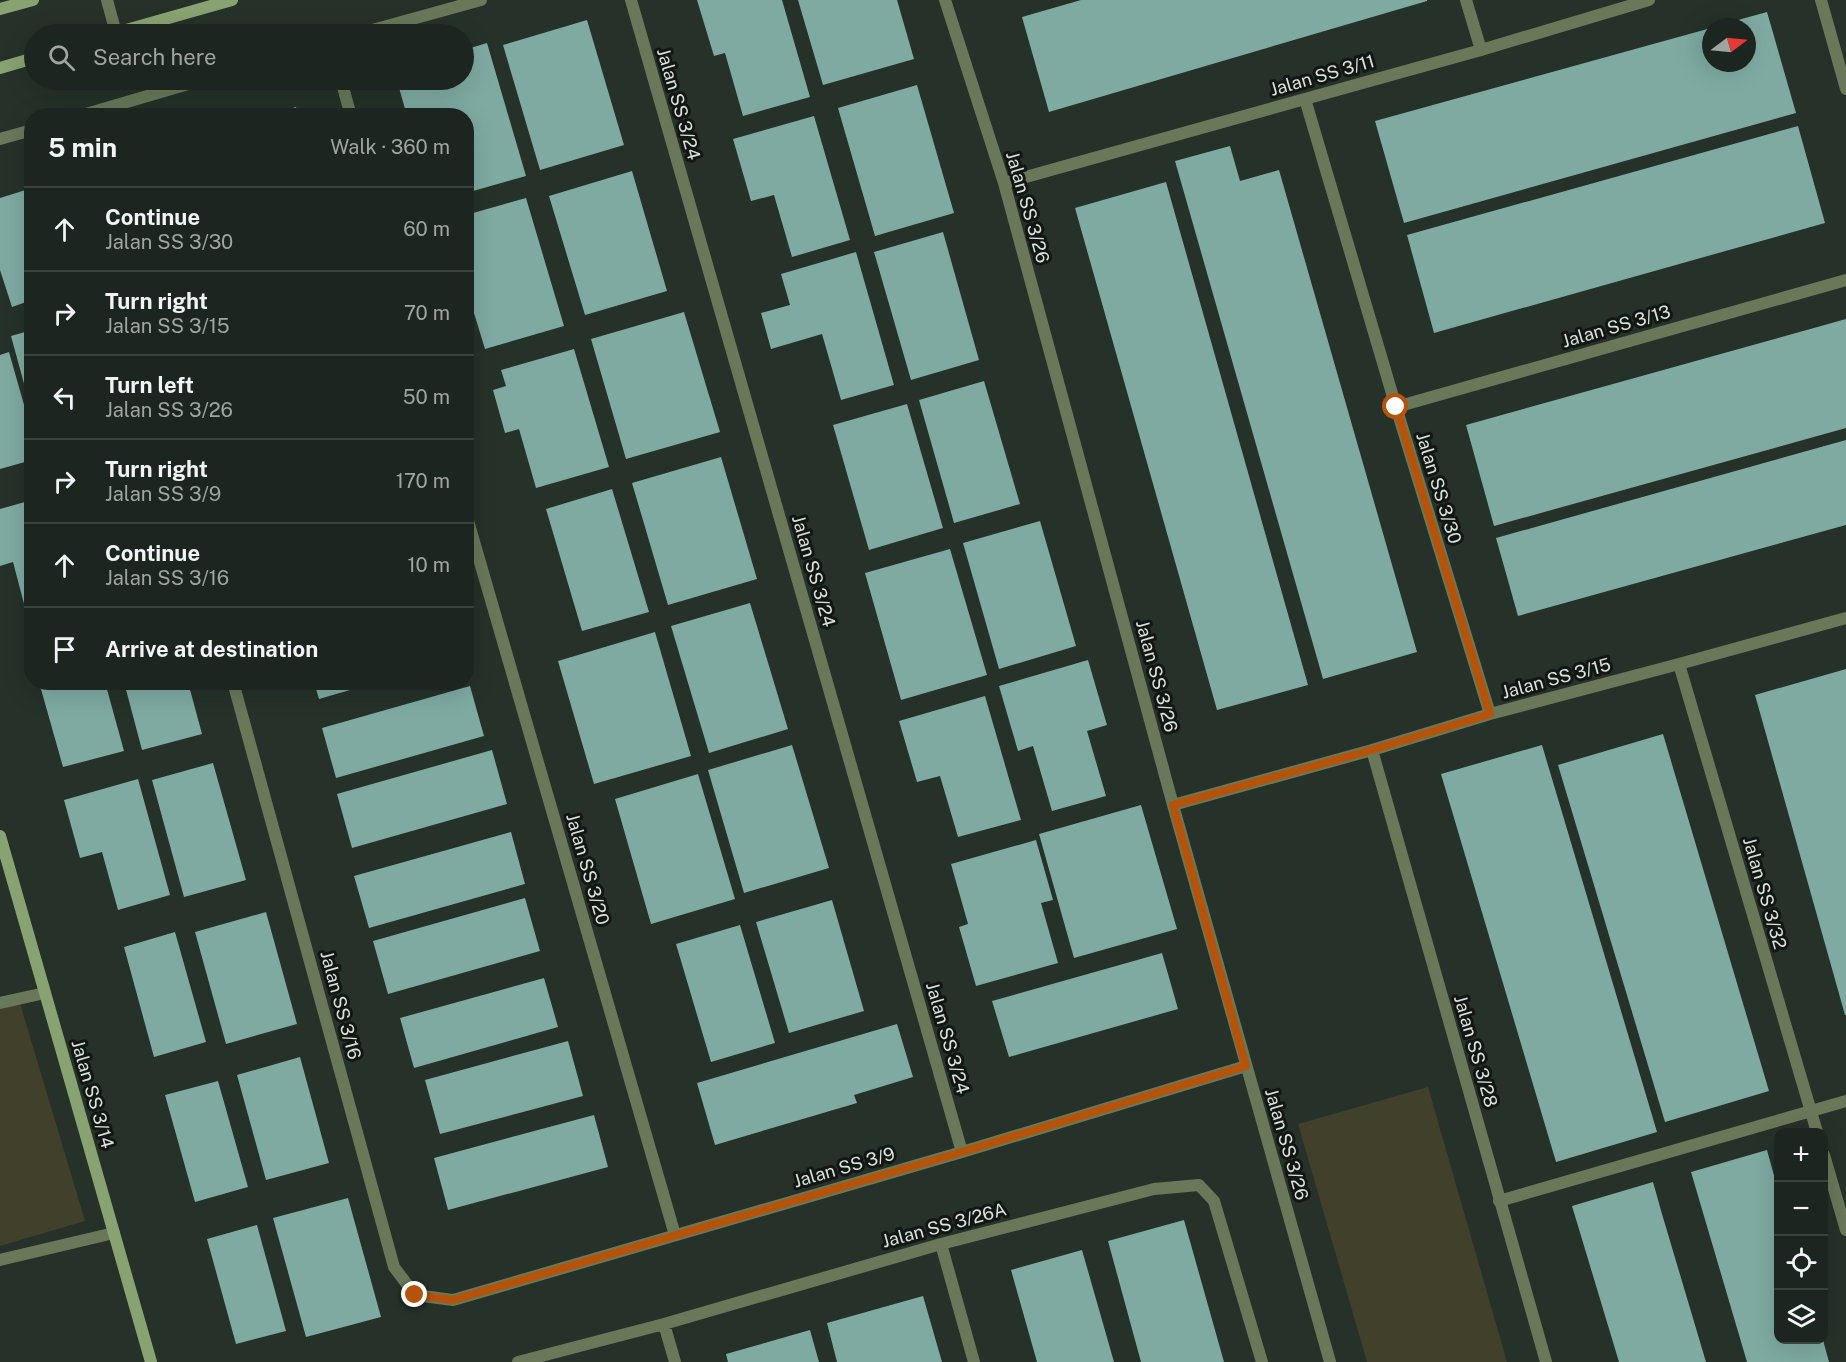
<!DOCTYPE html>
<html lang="en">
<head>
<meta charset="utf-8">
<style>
	body { margin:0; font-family:"Public Sans",sans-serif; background:#252d28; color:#f1f3f6 }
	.controls { position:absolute; right:18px; bottom:18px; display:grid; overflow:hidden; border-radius:12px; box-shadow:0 6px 24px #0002 }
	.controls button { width:54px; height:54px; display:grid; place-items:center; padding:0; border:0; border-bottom:2px solid #3a423d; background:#1c251f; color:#f1f3f6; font:30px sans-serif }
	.compass { position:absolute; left:1702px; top:18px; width:54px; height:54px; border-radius:50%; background:#1c251f; box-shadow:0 6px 24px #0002; rotate:74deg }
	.stop { position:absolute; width:18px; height:18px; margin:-14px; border:4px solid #b45309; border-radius:50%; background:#fff }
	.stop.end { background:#b45309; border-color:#fff; box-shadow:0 2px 6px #0008 }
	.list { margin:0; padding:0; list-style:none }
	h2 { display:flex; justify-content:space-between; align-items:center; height:78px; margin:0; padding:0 24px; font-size:26px }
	h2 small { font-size:20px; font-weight:400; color:#a0a5a4 }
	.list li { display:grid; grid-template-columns:39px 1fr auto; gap:18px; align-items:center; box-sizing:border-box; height:84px; padding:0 24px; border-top:2px solid #3a423d }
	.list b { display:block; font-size:22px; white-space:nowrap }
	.list p { margin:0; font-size:20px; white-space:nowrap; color:#a0a5a4 }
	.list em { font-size:20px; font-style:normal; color:#a0a5a4 }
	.icon { flex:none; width:33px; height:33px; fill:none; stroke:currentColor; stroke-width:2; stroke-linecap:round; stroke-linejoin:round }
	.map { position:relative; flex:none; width:1846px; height:1362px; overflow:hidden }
	.search { position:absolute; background:#1c251f; box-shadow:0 6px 24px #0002; left:24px; top:24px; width:450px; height:66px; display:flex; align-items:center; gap:15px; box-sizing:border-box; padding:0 21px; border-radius:33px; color:#a0a5a4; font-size:22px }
	.panel { position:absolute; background:#1c251f; box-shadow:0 6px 24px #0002; left:24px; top:108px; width:450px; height:582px; border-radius:24px }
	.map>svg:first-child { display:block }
	.green { fill:#41402a }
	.building { fill:#7eaaa1 }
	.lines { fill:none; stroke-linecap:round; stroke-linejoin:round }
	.lane { stroke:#687859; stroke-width:12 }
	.street { stroke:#687859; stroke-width:12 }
	.secondary { stroke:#89a271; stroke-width:12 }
	.route { stroke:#b45309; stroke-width:8 }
	.labels { text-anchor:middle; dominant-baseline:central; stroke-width:6; stroke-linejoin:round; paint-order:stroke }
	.street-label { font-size:18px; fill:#dae2dc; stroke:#121714 }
</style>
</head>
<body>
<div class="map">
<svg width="1846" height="1362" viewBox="0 0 1846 1362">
	<rect width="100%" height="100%" fill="#253129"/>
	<path class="green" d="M20,1003L85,1221L0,1246V1009Z
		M1428,1087L1507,1362H1367L1298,1124Z"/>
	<path class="building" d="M697,0H782L810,97L743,116L725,53L714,56Z
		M798,0H897L914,59L823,85Z
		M1081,0H1427V1L1049,112L1022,17Z
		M1767,12L1796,113L1404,223L1375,121L1711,28V63H1747V27L1716,26Z
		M587,20L624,145L540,170L503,45Z
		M487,43L526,176L466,193V116H407L398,84L414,80H464V50Z
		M917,85L954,213L875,236L838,108Z
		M296,107L298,116H268V115Z
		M256,108L258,116H232V115Z
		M814,116L850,240L792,257L774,195L751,201L733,139Z
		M1798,126L1825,223L1434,333L1407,235Z
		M1230,146L1240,181L1279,170L1417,652L1323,679L1175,161Z
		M632,171L667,291L585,315L549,196Z
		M1166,182L1308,685L1217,710L1075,208Z
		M32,188V300L12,307L0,270V198Z
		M526,198L564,326L485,349L466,287V215Z
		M943,232L979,360L911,380L874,252Z
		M856,252L894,385L841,400L822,334L771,349L761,313L790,305L781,274Z
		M684,312L720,432L626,459L591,339Z
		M1846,319V428L1494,526L1466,425Z
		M32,330V389L26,391L11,336Z
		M574,349L609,467L536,488L519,429L505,433L493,390L506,386L501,370Z
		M9,352L32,433V460L0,469V355Z
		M984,381L1020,504L954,523L919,400Z
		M907,404L943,528L869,550L833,425Z
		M1846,440V525L1518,616L1496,538Z
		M721,457L757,579L668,605L632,483Z
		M612,489L649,612L582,631L546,509Z
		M32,500V614L27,615L13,562L0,566V509Z
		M1040,521L1076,646L999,669L963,543Z
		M950,549L987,675L901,700L865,573Z
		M750,603L788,729L709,753L671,626Z
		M655,632L691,756L594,784L558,661Z
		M1088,660L1107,725L1087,731L1106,796L1052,811L1033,746L1018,751L999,686Z
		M1846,669V1015H1845L1755,695Z
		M39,682H105L124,751L63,767Z
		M124,682H188L202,734L142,750Z
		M314,682H374V683L319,699Z
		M470,686L484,736L336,778L322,728Z
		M985,696L1021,820L958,837L940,776L917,782L899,721Z
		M1663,734L1769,1091L1665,1122L1558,765Z
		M792,745L829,868L744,893L708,770Z
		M1542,745L1657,1132L1556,1162L1441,774Z
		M492,750L507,804L352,848L337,794Z
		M213,763L246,880L184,897L152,780Z
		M698,774L735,899L651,924L615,799Z
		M138,779L170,895L118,910L102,852L80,858L64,800Z
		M1141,805L1177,929L1074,958L1039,834Z
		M511,832L525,884L369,928L354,876Z
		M1036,840L1053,900L1041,903L1058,963L976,986L959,927L968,924L951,864Z
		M525,898L540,951L388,994L373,941Z
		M832,900L864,1011L789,1033L756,922Z
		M266,912L297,1024L226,1044L195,932Z
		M740,925L775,1043L711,1062L676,944Z
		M175,932L206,1042L154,1057L124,947Z
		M1162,953L1178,1009L1009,1057L992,1001Z
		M544,978L558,1027L414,1068L400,1018Z
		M897,1024L913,1077L854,1095L857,1103L715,1145L697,1083Z
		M568,1041L583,1096L440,1134L425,1080Z
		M300,1057L329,1163L266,1180L237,1075Z
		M218,1081L248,1187L195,1202L165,1095Z
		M594,1115L608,1167L448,1210L434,1158Z
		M1767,1150L1778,1190V1340H1823L1829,1362H1747L1691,1172Z
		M1653,1182L1662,1214L1706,1362H1619L1572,1206Z
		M348,1198L381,1317L306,1337L273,1218Z
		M1184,1220L1224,1362H1141L1108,1241Z
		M257,1225L286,1331L236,1344L207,1239Z
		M1082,1250L1114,1362H1037L1011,1270Z
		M923,1296L942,1362H837L827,1323Z
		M810,1330L819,1362H728L726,1354Z"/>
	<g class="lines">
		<path class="lane" d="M1466,0L1481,50
			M1499,1201L1846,1101
			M0,1260L114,1233"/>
		<path class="street" d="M107,0L116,33
			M631,0L962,1152
			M945,0L1004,183L1173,805L1330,1362
			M1821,0L1846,89
			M358,34L481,0
			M341,80L351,116
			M1305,99L1396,407L1490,714
			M79,116L202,80
			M0,139L32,130
			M1004,183L1481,50L1649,0
			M1396,407L1846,280
			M466,514L675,1235
			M1679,664L1817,1132
			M233,682L394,1267L415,1295L453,1300L962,1152L1246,1066
			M1372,750L1546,1362
			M1173,805L1372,750L1490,714L1679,664L1846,618
			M0,1003L45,993
			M1824,1155L1846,1230
			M941,1244L974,1362
			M664,1324L675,1362
			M518,1362L664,1324L941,1244L1073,1210L1154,1189L1199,1185L1214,1201L1262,1362"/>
		<path class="secondary" d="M0,9L33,0
			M112,34L232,0
			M0,68L34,58
			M0,836L151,1362"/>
	</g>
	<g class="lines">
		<path class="route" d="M415,1295L453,1300L962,1152L1246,1066L1173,805L1372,750L1490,714L1396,407"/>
	</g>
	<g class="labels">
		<g class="street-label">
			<text transform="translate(1322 75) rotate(-16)">Jalan SS 3/11</text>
			<text transform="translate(679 104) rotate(74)">Jalan SS 3/24</text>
			<text transform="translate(1028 207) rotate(74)">Jalan SS 3/26</text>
			<text transform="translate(1616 326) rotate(-16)">Jalan SS 3/13</text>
			<text transform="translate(1439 488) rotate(73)">Jalan SS 3/30</text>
			<text transform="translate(814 571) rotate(74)">Jalan SS 3/24</text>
			<text transform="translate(1157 676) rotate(75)">Jalan SS 3/26</text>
			<text transform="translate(1556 678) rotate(-15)">Jalan SS 3/15</text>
			<text transform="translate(588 869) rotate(74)">Jalan SS 3/20</text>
			<text transform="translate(1765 893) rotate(74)">Jalan SS 3/32</text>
			<text transform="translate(341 1005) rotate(75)">Jalan SS 3/16</text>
			<text transform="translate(948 1038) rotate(74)">Jalan SS 3/24</text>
			<text transform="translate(1476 1051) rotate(74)">Jalan SS 3/28</text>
			<text transform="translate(93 1094) rotate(74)">Jalan SS 3/14</text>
			<text transform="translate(1287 1144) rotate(74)">Jalan SS 3/26</text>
			<text transform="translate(844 1167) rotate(-16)">Jalan SS 3/9</text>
			<text transform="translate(944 1225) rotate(-15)">Jalan SS 3/26A</text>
		</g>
	</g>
</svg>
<div class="controls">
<button>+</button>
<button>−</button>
<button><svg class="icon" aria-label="locate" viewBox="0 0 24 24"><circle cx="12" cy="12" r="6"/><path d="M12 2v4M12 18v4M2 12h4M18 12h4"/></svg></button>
<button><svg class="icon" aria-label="layers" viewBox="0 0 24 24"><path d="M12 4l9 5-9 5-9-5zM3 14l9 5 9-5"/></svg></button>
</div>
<svg class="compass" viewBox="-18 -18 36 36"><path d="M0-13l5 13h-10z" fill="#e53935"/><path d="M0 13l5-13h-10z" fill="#a0a5a4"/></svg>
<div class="stop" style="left:1396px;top:407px"></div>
<div class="stop end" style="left:415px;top:1295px"></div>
<div class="search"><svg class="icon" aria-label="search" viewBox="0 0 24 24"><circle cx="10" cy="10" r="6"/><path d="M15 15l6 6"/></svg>Search here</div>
<section class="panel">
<h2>5 min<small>Walk · 360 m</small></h2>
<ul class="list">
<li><svg class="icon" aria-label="ahead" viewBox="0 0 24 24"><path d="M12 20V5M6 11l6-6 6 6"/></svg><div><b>Continue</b><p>Jalan SS 3/30</p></div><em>60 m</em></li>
<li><svg class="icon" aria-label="right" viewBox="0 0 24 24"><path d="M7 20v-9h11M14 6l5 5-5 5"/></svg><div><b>Turn right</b><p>Jalan SS 3/15</p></div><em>70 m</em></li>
<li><svg class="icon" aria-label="left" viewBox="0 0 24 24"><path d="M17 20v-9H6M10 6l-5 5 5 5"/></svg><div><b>Turn left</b><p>Jalan SS 3/26</p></div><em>50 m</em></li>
<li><svg class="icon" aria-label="right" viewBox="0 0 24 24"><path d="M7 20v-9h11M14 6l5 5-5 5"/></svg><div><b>Turn right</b><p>Jalan SS 3/9</p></div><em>170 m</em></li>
<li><svg class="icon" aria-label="ahead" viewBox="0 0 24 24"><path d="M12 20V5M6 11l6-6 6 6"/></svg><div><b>Continue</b><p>Jalan SS 3/16</p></div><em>10 m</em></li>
<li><svg class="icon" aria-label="arrive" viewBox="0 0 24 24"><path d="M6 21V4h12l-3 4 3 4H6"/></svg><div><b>Arrive at destination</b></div></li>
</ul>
</section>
</div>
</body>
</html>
